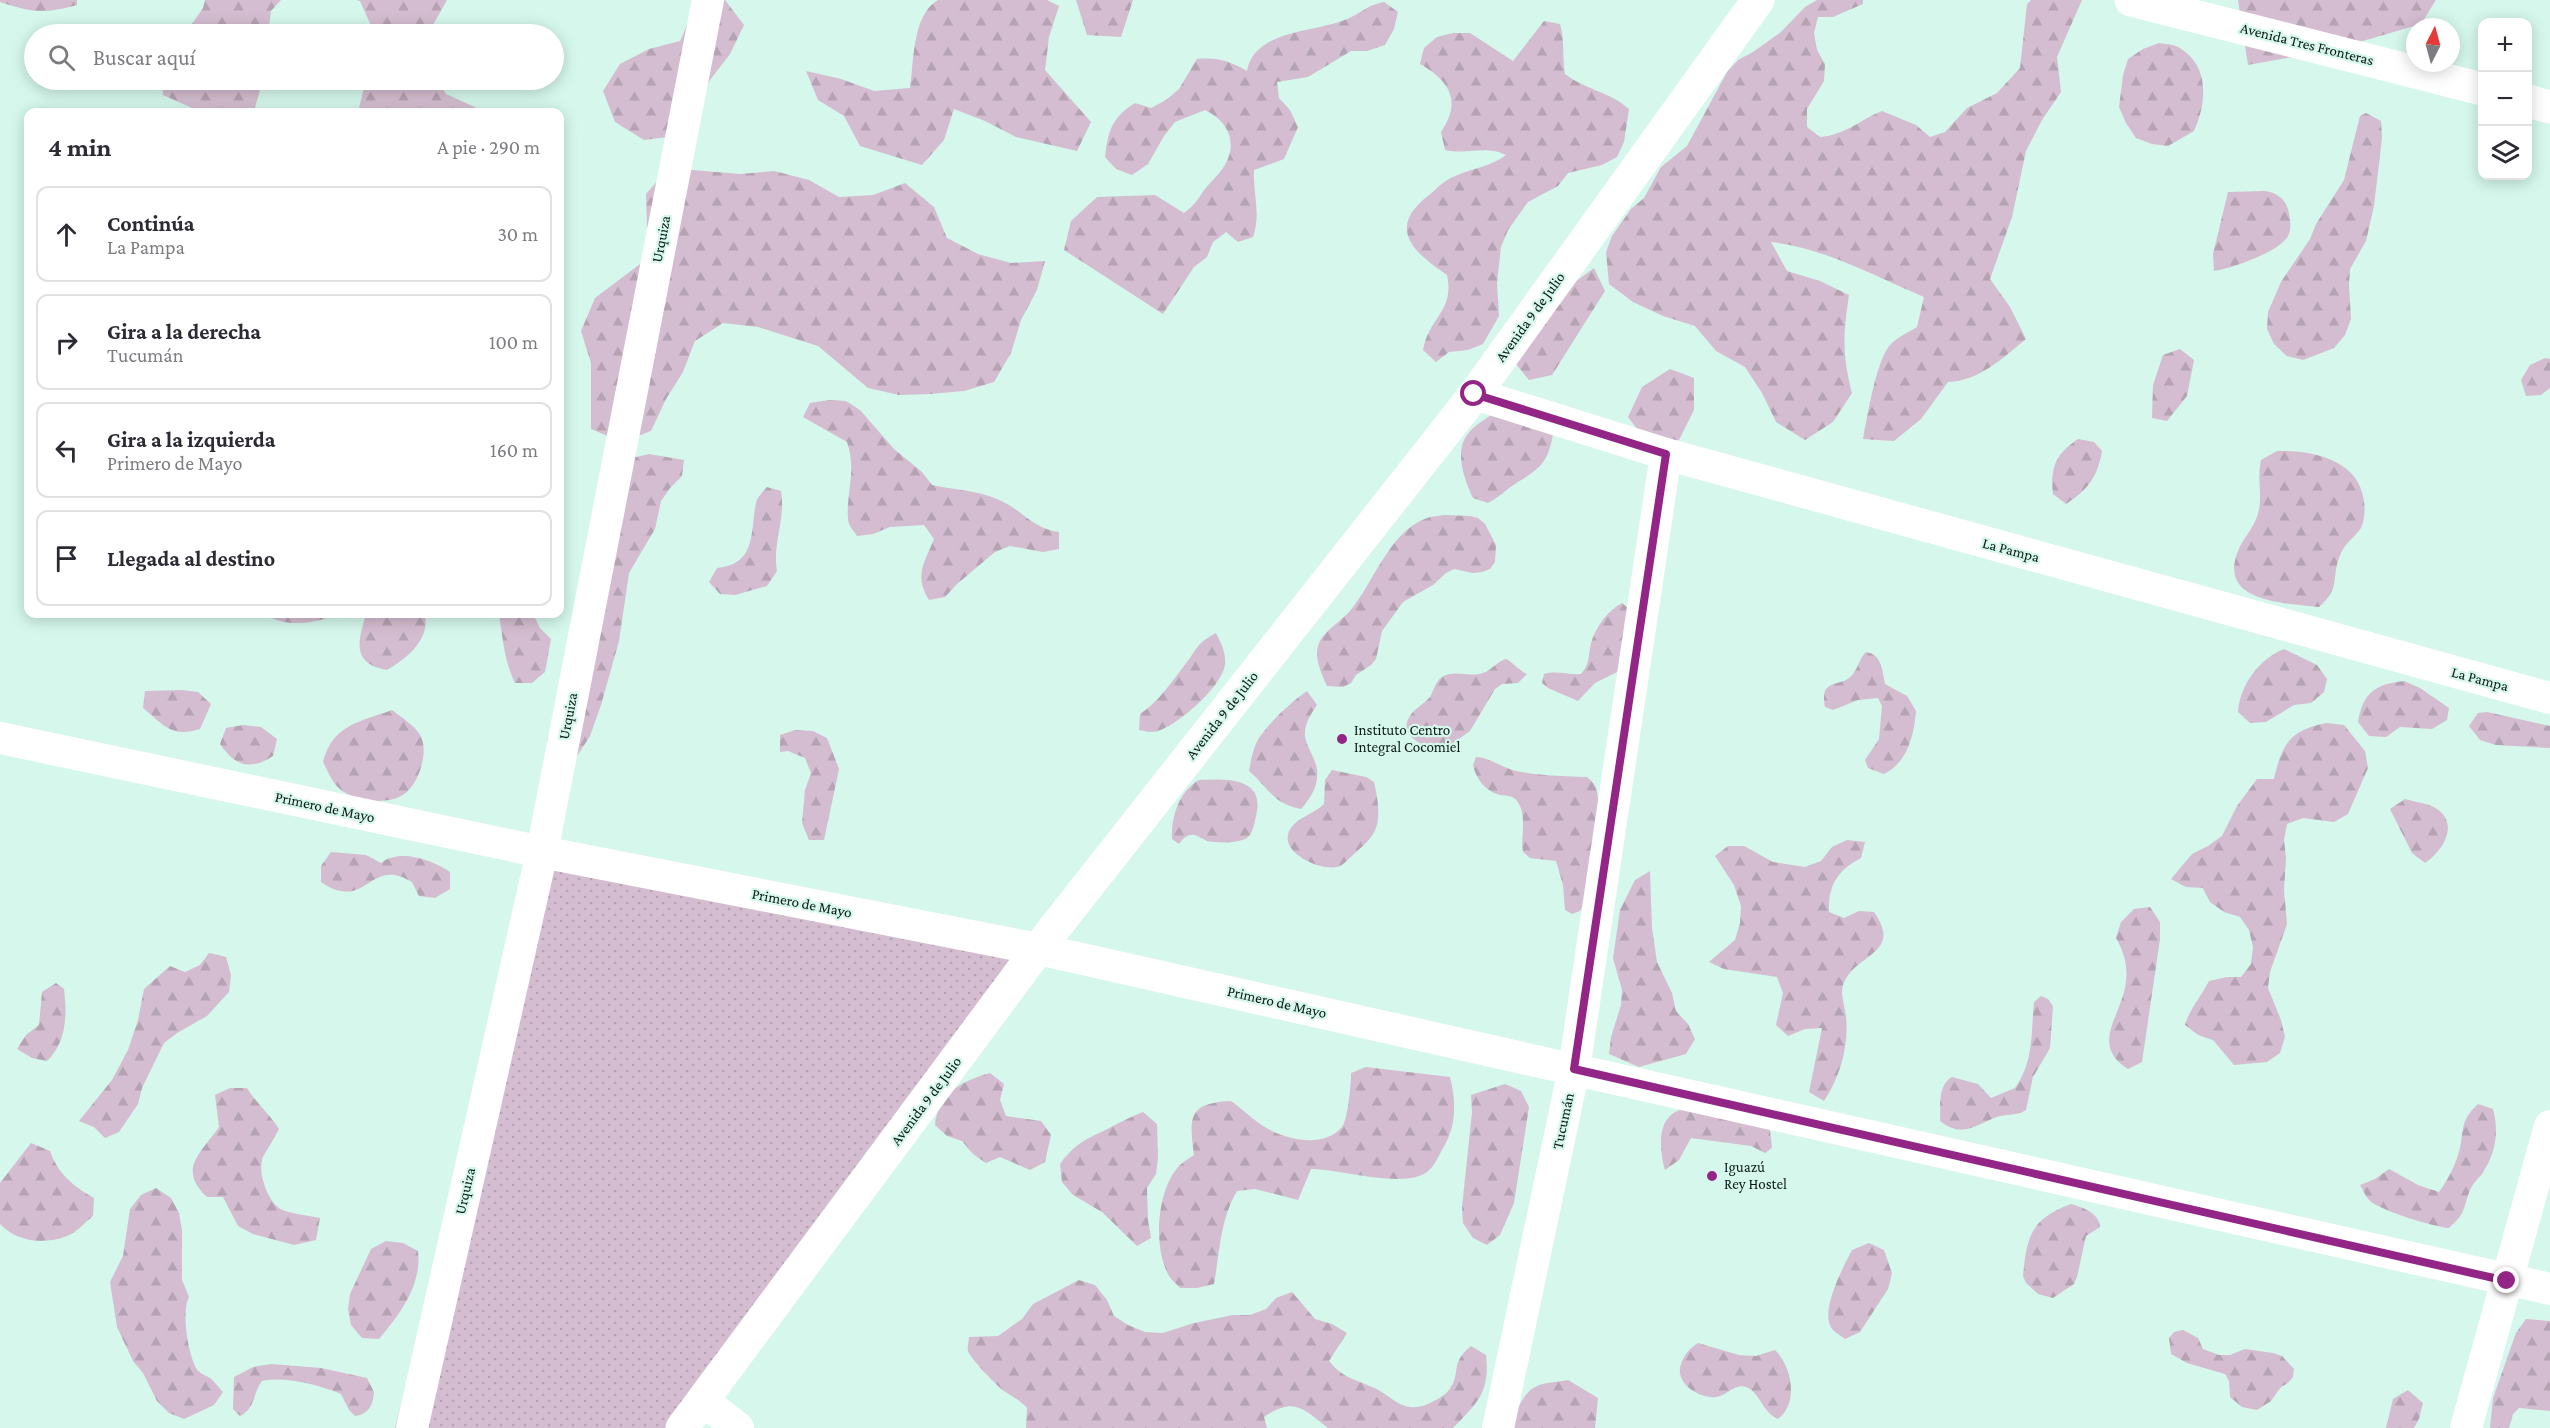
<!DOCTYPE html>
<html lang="es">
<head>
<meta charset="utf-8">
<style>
	body { margin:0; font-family:"Crimson Pro",serif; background:#f2f2f3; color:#2b2b33 }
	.controls { position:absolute; right:18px; top:18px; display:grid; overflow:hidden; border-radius:12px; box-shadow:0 3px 15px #0003 }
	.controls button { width:54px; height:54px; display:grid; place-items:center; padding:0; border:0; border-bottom:2px solid #e1e1e2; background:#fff; color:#2b2b33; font:30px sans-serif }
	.compass { position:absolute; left:2406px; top:18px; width:54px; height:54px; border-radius:50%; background:#fff; box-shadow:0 3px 15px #0003; rotate:6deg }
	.stop { position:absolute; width:18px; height:18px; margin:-14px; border:4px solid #922586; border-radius:50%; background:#fff }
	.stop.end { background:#922586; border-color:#fff; box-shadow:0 2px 6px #0008 }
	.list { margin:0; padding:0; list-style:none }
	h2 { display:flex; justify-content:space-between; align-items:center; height:78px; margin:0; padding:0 24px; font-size:26px }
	h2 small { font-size:20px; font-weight:400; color:#7c7c81 }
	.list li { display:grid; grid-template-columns:39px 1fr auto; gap:18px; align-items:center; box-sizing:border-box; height:96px; margin:0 12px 12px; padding:0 12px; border:2px solid #e1e1e2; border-radius:12px }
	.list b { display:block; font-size:22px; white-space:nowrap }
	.list p { margin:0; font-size:20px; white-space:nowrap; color:#7c7c81 }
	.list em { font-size:20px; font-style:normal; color:#7c7c81 }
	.icon { flex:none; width:33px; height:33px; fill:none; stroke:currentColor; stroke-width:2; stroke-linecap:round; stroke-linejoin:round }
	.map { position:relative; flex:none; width:2550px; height:1428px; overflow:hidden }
	.search { position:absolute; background:#fff; box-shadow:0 3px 15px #0003; left:24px; top:24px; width:540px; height:66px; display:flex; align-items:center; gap:15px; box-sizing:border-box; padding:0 21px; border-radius:33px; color:#7c7c81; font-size:22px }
	.panel { position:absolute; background:#fff; box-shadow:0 3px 15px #0003; left:24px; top:108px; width:540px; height:510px; border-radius:12px }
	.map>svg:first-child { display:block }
	.forest { fill:url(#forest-firs) }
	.park { fill:url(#park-dots) }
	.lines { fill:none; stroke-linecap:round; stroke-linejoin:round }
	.minor { stroke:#fff; stroke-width:32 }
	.secondary { stroke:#fff; stroke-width:33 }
	.route { stroke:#922586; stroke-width:8 }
	.poi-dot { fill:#922586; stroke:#d5f7ec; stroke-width:2 }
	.labels { text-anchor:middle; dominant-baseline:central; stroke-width:4.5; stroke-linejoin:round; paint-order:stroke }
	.street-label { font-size:15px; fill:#0b1814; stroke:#d5f7ec }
	.poi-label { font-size:15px; fill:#0b1814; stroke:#d5f7ec; text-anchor:start }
</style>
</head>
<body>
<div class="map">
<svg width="2550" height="1428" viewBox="0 0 2550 1428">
	<defs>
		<pattern id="forest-firs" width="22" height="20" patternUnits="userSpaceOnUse" patternTransform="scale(1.5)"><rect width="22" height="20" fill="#d4bdd0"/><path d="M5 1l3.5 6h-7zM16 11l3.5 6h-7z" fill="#b5a2b2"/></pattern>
		<pattern id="park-dots" width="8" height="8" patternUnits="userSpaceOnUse" patternTransform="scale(1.5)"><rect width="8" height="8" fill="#d4bdd0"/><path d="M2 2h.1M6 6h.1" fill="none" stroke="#b5a2b2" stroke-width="1.8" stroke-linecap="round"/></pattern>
	</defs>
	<rect width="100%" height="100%" fill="#d5f7ec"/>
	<path class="forest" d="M0,0H77V5C43,14 34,13 0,2Z
		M205,0H281L271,11L268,34H185L203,8Z
		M356,0H447L428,34H373V30L360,1Z
		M717,0H725L744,25L730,54L710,80L694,111L675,136L644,140L615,122L603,91L620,64L649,49L680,41L693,11Z
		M938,0H1047L1059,6L1049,37L1045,70L1091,122L1077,151L1016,137L985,121L954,109L944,140L922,165L860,146L844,116L818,100L806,71L841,79L874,91L910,88C914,62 912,15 938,0Z
		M1076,0H1133L1121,37L1087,35Z
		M1817,0H1863V4L1833,17H1818L1814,33L1817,50L1825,64L1824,81L1807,109V127L1820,137C1845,135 1860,120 1882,111L1916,125L1930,137L1945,132L1967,108L1997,93L2020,68L2027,4L2031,0H2082L2057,57L2061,92L2042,120L2026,151L2012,217L1990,279L2010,307L2026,339C2003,358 1979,381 1948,382L1921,419L1894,441L1863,439C1867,418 1876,361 1890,345C1896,338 1909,332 1917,327L1924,297C1874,276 1825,248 1771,242L1787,271L1820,281L1849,295C1843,335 1842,354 1852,393L1833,422L1805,440L1776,422L1762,393L1745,367L1716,351L1695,326L1663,316L1633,302L1609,284L1606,252L1612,236L1631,209L1644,198L1661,167L1687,146L1727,72L1738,60L1753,52L1781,32L1805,7Z
		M2238,0H2436L2421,24L2332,50L2248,65Z
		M1384,2L1398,12L1394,29L1385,45L1367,51H1351L1308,77L1277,82L1279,98L1290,110L1298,127L1284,159L1254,170C1253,195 1261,214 1253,237L1238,242L1226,232L1213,242L1207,257L1194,267L1163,314L1064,250L1071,221L1097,197L1155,195L1184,213C1194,206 1198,199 1205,189C1212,180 1221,173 1226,163C1238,140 1226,120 1205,110L1175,122L1164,136L1148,164L1132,175L1116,169L1105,157C1108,131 1112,117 1135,103L1151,108L1166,100L1179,89L1197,59C1217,57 1230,61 1247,71C1254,31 1312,32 1342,21C1360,15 1364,6 1384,2Z
		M1544,21L1560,24C1565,41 1562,57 1565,74C1586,90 1610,92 1629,109L1624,142L1617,157L1602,165L1568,173L1558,186L1528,202L1508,230L1501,247L1497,283L1499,316L1483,344L1468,350L1449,352L1436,362L1423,350C1429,317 1455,311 1447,275C1413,252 1386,228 1429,195C1434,192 1438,186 1443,183C1462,169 1488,169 1506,155C1485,145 1469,155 1445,150L1441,132C1462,101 1450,81 1420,64L1424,48L1437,37L1453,33H1470L1513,61Z
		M2159,43C2164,44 2173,44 2178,47C2210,65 2207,102 2194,131L2168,146L2152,144L2136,138L2126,123L2119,107L2123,75L2128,59L2143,49Z
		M162,80H263L254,111L250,112H201L163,95Z
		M366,80H437L446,94L479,109L481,112H358Z
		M2366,113L2381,121L2382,138L2374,206L2366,241L2350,269L2349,285L2351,319L2345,335L2334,348L2303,360L2287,356L2274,344L2267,329L2268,312L2281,282L2310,239L2316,224L2344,180L2360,116Z
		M669,168L740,174L774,171L809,180L839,197L873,195L905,183L934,207L947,238L978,254L1011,263L1045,261L1037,290L1021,320L1011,353L994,382L964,391L930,394L899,395L868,388L818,346L758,327L723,323L695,341L683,372L666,399L651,431L622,442L591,429V363L581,331L595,298L648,258L646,194Z
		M2264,191C2275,192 2284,197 2288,209C2290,217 2292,228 2288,236C2281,251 2230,269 2214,271L2213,254L2228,192Z
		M1594,268L1605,291L1552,375L1529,380L1510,357L1571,285Z
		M2180,349L2194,360L2187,396L2167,421L2152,418L2153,385L2163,355Z
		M2545,358L2550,359V388L2541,395L2526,396L2521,380L2530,365Z
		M1670,369L1694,378V410L1679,440L1648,443L1628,417L1642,387Z
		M829,400L846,401L860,410L894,449L922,472L932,485C954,490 976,490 997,499C1022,509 1031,528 1059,532V549L1043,552L1010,546L995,552L957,584L945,597L929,600C914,575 924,564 934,539L924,525L890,527L873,534L857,536C854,531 848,525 848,519C846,491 857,472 847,442L803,417L810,403Z
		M1493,414L1553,434C1548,464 1539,469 1515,484C1506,490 1498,498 1488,503L1473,498C1465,481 1454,453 1467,435C1473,426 1484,420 1493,414Z
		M2078,439L2094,442L2102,451C2098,476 2088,490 2066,504L2053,494C2050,467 2056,454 2078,439Z
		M2277,451C2311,450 2359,459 2364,501C2365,510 2365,519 2361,528C2355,537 2345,543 2341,553C2330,577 2342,587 2319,607C2286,603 2217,603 2238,551C2244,536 2256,526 2259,510C2262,494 2257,478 2261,460Z
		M649,454L684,460L682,476L670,488L661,501L655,529L629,573L619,641L601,705L590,736L572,764L547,757V741L632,458Z
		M767,487L781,491C786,519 772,544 777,571L767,586L735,595L720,594L709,582L717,568C757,564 750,532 756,503C757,497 763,492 767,487Z
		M1445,515L1470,516L1478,518L1485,524L1496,545L1495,562L1490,569L1482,572L1473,573L1454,569L1446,573L1433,585L1403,602L1382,631L1376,659L1371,665L1356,675L1351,683L1343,687L1327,686C1322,675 1314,658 1318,646C1322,632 1339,623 1349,612C1373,585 1389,531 1427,518C1432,516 1439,516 1445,515Z
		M1622,603L1628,608L1627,659L1617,672L1595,683L1578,701L1548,688L1542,683L1544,674C1556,670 1568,675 1581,674C1590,664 1588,656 1591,643C1596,627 1607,611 1622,603Z
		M266,614H336C318,624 282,628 266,614Z
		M366,614H425C430,640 407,658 387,670C351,663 358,642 366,614Z
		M499,614H533L540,628L551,639L545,672L532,683H515C504,660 503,639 499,614Z
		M1216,633C1221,643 1226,652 1225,664C1223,686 1178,725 1158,731C1152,733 1145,731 1139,730L1140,714C1158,702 1171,683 1184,666C1197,650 1195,644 1216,633Z
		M2284,649L2317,665L2327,679L2324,692L2311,703L2294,705L2266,722L2250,723L2238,712C2240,685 2259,659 2284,649Z
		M1866,652C1882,655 1882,669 1885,684L1907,696L1916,711C1914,735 1908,762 1884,774L1868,768L1865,760L1879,739L1882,706L1878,698L1858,700L1833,710L1825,707C1819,676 1842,689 1853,674C1859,666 1859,659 1866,652Z
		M1506,659C1514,663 1518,670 1527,674L1518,683L1502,684L1495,689L1470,731L1442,751C1428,748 1396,737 1410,716C1414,709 1424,704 1430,697C1434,690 1435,682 1442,677C1455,669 1470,678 1483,673C1492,670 1496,662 1506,659Z
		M2404,681L2420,688L2449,708L2447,720L2432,729L2400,727L2386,737L2369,736L2358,722C2363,693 2375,684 2404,681Z
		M181,690L198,692L211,704L200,729C171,738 164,725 143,708L145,691Z
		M1307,691L1317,705C1311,714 1304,724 1305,736C1306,745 1312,753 1315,762C1322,780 1312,797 1301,809C1273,804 1269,788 1249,771C1251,760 1253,748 1259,738C1270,722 1291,702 1307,691Z
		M392,710C401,717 414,725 420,735C430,751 418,788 401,796C385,805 353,801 340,789C332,783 328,771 323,762C333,724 360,722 392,710Z
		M2487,712L2550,726V748L2496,745L2480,740L2469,726L2478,713Z
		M2326,723L2344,725L2365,751L2368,768L2348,814L2334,822L2303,818L2287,824L2284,840L2286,858L2284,890L2287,924L2270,972L2268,988L2281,1020L2285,1037L2280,1053L2267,1062L2234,1065L2213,1040L2198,1035L2185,1025C2190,1008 2201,997 2209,981L2227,977H2241L2251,964L2253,947L2249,930L2240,917L2224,912L2210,902L2203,888L2186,887L2171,879L2192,854L2208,846L2222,836L2237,806L2257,779H2274C2282,744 2289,731 2326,723Z
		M243,725L261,727L277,739L273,756C250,771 235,766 220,744L226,728Z
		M795,730L813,731L827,738L839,769L824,840H809L802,823L805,790L811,773L805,758L788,751L780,752V735Z
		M1476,757C1491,758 1502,768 1516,771C1539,776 1563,776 1587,777C1592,781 1596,785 1597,792C1603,817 1588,876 1584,904L1580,911L1572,914L1565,910L1563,885L1556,861L1530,858L1523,852C1520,837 1528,815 1517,801C1513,795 1506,796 1500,795C1485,791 1476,779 1473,765Z
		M1332,770L1366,777L1374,782C1377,795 1382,819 1374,832C1370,841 1359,849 1352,856C1348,859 1343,866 1337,867C1319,871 1275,851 1291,828C1297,818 1315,813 1324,804L1325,780Z
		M1199,780C1225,779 1266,776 1256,816C1254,823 1254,831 1248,837C1240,844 1216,843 1207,841C1203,839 1198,836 1194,835C1187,834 1183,839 1179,844L1172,839C1171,817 1179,791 1199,780Z
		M2405,799C2414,802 2429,803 2437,809C2460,825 2442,852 2425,863L2412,853L2390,809Z
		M1847,840L1865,842L1861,858C1838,870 1828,885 1829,912L1844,918L1859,911L1874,912C1904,955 1854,953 1843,985C1840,995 1845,1006 1846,1017C1849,1046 1840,1077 1824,1101L1809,1092L1822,1028L1805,1029L1788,1036L1776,1025L1783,993L1777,977L1724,969L1709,962L1735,940L1740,923L1741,906L1734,885L1715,856L1728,846H1744L1773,862L1805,867L1821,861L1832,847Z
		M331,852L366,855L381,863C399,848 433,860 450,872V889L435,898L419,896L412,882C408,880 403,877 399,876C368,867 362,910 321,882V866Z
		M1650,871L1652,928L1657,962L1672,993L1676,1011L1688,1024L1695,1039L1686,1054L1639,1067L1609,1054L1611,1037L1621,1005L1622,990L1613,958L1620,910L1635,880Z
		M2150,907L2160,922V939L2142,1062L2128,1069C2089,1044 2122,1016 2126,982C2128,966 2124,952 2116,938L2121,922L2134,909Z
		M209,953L226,957L231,975L229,992L207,1016L177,1033L164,1043L142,1088L138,1104L119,1132L105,1138L94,1127L79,1121L112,1080L128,1050L138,1020L144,989L170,966L185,972L200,965Z
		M56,983L64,989C67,1014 67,1042 47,1061L32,1058L17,1049L26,1035L39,1025L42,992Z
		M2041,996L2048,999L2053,1006L2050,1048L2033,1077L2026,1110C2016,1117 2005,1113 1994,1118C1974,1126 1962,1138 1940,1121C1941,1106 1937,1086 1952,1077L1978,1084L1991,1098L2015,1088C2034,1062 2031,1032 2034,1002Z
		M1366,1067L1450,1077C1456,1101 1457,1125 1443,1148C1439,1155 1435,1166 1428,1171C1407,1190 1341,1169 1311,1169L1298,1200L1255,1189L1237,1191C1220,1220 1220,1251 1214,1284L1197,1288H1180C1176,1283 1170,1279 1168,1274C1153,1245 1157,1190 1179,1166C1183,1162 1189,1158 1194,1155C1189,1117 1188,1103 1231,1101C1245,1111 1257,1124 1272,1131C1293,1141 1325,1147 1342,1127C1348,1119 1351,1085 1351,1073Z
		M990,1073L1004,1084L1000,1100L1006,1116L1041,1121L1051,1135L1045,1162L1030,1170L1000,1157L986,1163L973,1154L962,1141L947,1136L935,1125C938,1093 962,1081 990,1073Z
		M1505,1084L1521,1091L1529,1107L1514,1203L1500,1235L1487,1245L1473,1238L1463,1223L1462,1207L1472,1112L1471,1095Z
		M230,1088H247C256,1103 269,1113 279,1129C274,1139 268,1147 263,1157C257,1171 267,1199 279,1208C285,1213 311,1216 320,1218L316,1240L294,1245L253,1234L238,1226L223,1197H207C177,1169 201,1153 219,1127L215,1095Z
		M2478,1104L2493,1109C2499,1131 2496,1153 2483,1172C2479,1178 2474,1182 2471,1188C2462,1208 2468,1211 2449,1228C2434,1227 2382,1211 2370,1201C2366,1197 2363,1190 2360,1185L2375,1179L2389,1169L2418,1185L2439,1192C2449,1178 2456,1164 2460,1148C2464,1127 2461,1120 2478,1104Z
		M1686,1107L1763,1124L1770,1130L1772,1148L1765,1153L1751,1146L1691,1138L1679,1160L1665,1170C1661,1156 1657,1129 1669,1117C1673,1112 1680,1110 1686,1107Z
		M1143,1112L1157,1124L1158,1158L1156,1174L1147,1188L1148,1220L1151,1238L1137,1246L1102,1212L1073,1195L1062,1182L1060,1164C1079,1139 1087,1140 1113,1126C1123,1121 1132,1116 1143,1112Z
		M31,1143L50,1151C58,1174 73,1186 94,1198L93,1216C85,1222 76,1233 67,1236C44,1245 17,1242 0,1224V1183Z
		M156,1188L171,1198L179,1213L182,1230V1280L189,1297C181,1312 188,1357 198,1371C201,1374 207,1376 210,1378C215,1382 219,1388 223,1392L214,1405L184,1419L169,1413L157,1401L143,1373L133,1361L117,1327L110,1282L123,1256L130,1209L141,1195Z
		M2071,1204C2084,1208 2099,1213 2100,1227L2086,1236L2077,1277L2074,1284L2053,1298L2038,1294L2026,1283L2023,1276C2027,1237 2030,1219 2071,1204Z
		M386,1241L403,1243L418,1251C422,1285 400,1314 379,1339L362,1338L351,1325L348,1309L350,1294L371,1249Z
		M1869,1243L1884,1250L1892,1273L1888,1289L1860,1332L1845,1339C1841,1336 1836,1333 1833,1330C1818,1313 1843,1268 1852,1250Z
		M1079,1280L1095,1285L1107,1300L1114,1316L1128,1325L1145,1332L1163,1333L1194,1323L1233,1315H1250L1266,1309L1276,1298L1292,1292L1315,1319L1332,1324L1347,1333L1329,1361C1343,1378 1352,1378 1372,1387C1394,1396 1402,1416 1430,1403C1436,1400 1444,1396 1449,1390C1462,1372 1449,1364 1471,1346L1486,1355C1490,1392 1478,1403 1453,1428H1328C1303,1409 1295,1396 1264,1417L1267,1428H1026L1027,1408C1020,1400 1013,1397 1004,1391C998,1387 970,1358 968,1351C967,1347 969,1341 969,1337L998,1336L1022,1319L1033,1304Z
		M2526,1319L2550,1321V1411L2519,1408L2513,1414L2509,1428H2490L2493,1398L2516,1333Z
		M2183,1330L2198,1338L2203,1349L2219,1355H2230L2245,1349L2273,1353L2282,1356L2294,1369L2293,1377L2288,1383L2281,1387L2271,1401L2257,1410L2242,1407L2230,1397L2229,1381L2225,1374L2187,1363L2171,1354L2169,1338L2174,1332Z
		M1698,1343L1739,1355L1756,1356L1775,1350C1792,1367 1799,1403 1778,1419C1764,1413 1761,1397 1750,1389C1736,1380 1728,1396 1716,1397C1699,1399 1674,1383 1681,1364C1684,1355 1690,1348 1698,1343Z
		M271,1364L321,1368L367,1378L374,1392C373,1405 369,1414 355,1416L349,1410L341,1394C320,1385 284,1376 262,1381C252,1394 256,1408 240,1416L233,1409L234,1377L253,1367Z
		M1568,1380L1598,1398L1595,1428H1512C1515,1414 1521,1395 1535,1387C1544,1382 1559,1382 1568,1380Z
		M2408,1390L2423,1403L2419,1419L2414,1428H2386L2393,1399Z"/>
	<path class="park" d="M542,852L1038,949L682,1428H395Z"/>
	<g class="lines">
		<path class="minor" d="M1475,394L1666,454L2550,698
			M0,738L542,852L1038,949L2550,1289
			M704,1401L738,1428
			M412,1428L542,852L708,0
			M1498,1428L1574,1069L1666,454
			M2466,1428L2550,1126"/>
		<path class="secondary" d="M2131,0L2482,89
			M2528,101L2550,107
			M682,1428L1038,949L1475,394L1758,0"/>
	</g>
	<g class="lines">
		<path class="route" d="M1474,394L1666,454L1574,1069L2507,1281"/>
	</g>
	<g class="poi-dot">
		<circle cx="1342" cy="739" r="6"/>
		<circle cx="1712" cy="1176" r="6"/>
	</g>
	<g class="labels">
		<g class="street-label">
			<text transform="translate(2307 44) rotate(14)">Avenida Tres Fronteras</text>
			<text transform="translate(661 239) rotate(-79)">Urquiza</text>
			<text transform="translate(1530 317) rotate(-54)">Avenida 9 de Julio</text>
			<text transform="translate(2011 550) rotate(15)">La Pampa</text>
			<text transform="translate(2480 679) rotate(15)">La Pampa</text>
			<text transform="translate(1222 715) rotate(-52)">Avenida 9 de Julio</text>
			<text transform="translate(568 716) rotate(-79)">Urquiza</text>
			<text transform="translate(325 807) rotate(12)">Primero de Mayo</text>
			<text transform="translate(802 903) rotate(11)">Primero de Mayo</text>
			<text transform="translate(1277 1002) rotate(13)">Primero de Mayo</text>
			<text transform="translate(926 1101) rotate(-53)">Avenida 9 de Julio</text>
			<text transform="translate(1563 1121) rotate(-78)">Tucumán</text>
			<text transform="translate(465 1191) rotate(-77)">Urquiza</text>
		</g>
		<g class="poi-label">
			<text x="1354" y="730">Instituto Centro<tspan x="1354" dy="17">Integral Cocomiel</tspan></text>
			<text x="1724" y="1167">Iguazú<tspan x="1724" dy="17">Rey Hostel</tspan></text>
		</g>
	</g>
</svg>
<div class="controls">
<button>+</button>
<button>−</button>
<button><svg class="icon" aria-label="layers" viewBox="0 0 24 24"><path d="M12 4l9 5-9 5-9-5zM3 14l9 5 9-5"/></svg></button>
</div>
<svg class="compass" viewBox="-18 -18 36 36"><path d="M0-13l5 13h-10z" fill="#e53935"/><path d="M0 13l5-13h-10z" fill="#7c7c81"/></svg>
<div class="stop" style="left:1474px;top:394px"></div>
<div class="stop end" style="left:2507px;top:1281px"></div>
<div class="search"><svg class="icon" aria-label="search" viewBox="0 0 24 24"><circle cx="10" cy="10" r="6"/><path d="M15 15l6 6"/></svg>Buscar aquí</div>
<section class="panel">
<h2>4 min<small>A pie · 290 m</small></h2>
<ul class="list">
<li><svg class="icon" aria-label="ahead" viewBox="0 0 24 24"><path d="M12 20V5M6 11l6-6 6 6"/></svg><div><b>Continúa</b><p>La Pampa</p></div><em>30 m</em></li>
<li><svg class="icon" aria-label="right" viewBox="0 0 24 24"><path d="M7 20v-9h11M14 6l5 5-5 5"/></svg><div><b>Gira a la derecha</b><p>Tucumán</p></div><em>100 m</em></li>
<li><svg class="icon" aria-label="left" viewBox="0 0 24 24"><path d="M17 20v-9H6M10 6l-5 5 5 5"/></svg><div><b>Gira a la izquierda</b><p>Primero de Mayo</p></div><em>160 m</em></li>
<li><svg class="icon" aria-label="arrive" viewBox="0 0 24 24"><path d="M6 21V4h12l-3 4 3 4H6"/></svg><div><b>Llegada al destino</b></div></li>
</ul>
</section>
</div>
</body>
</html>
